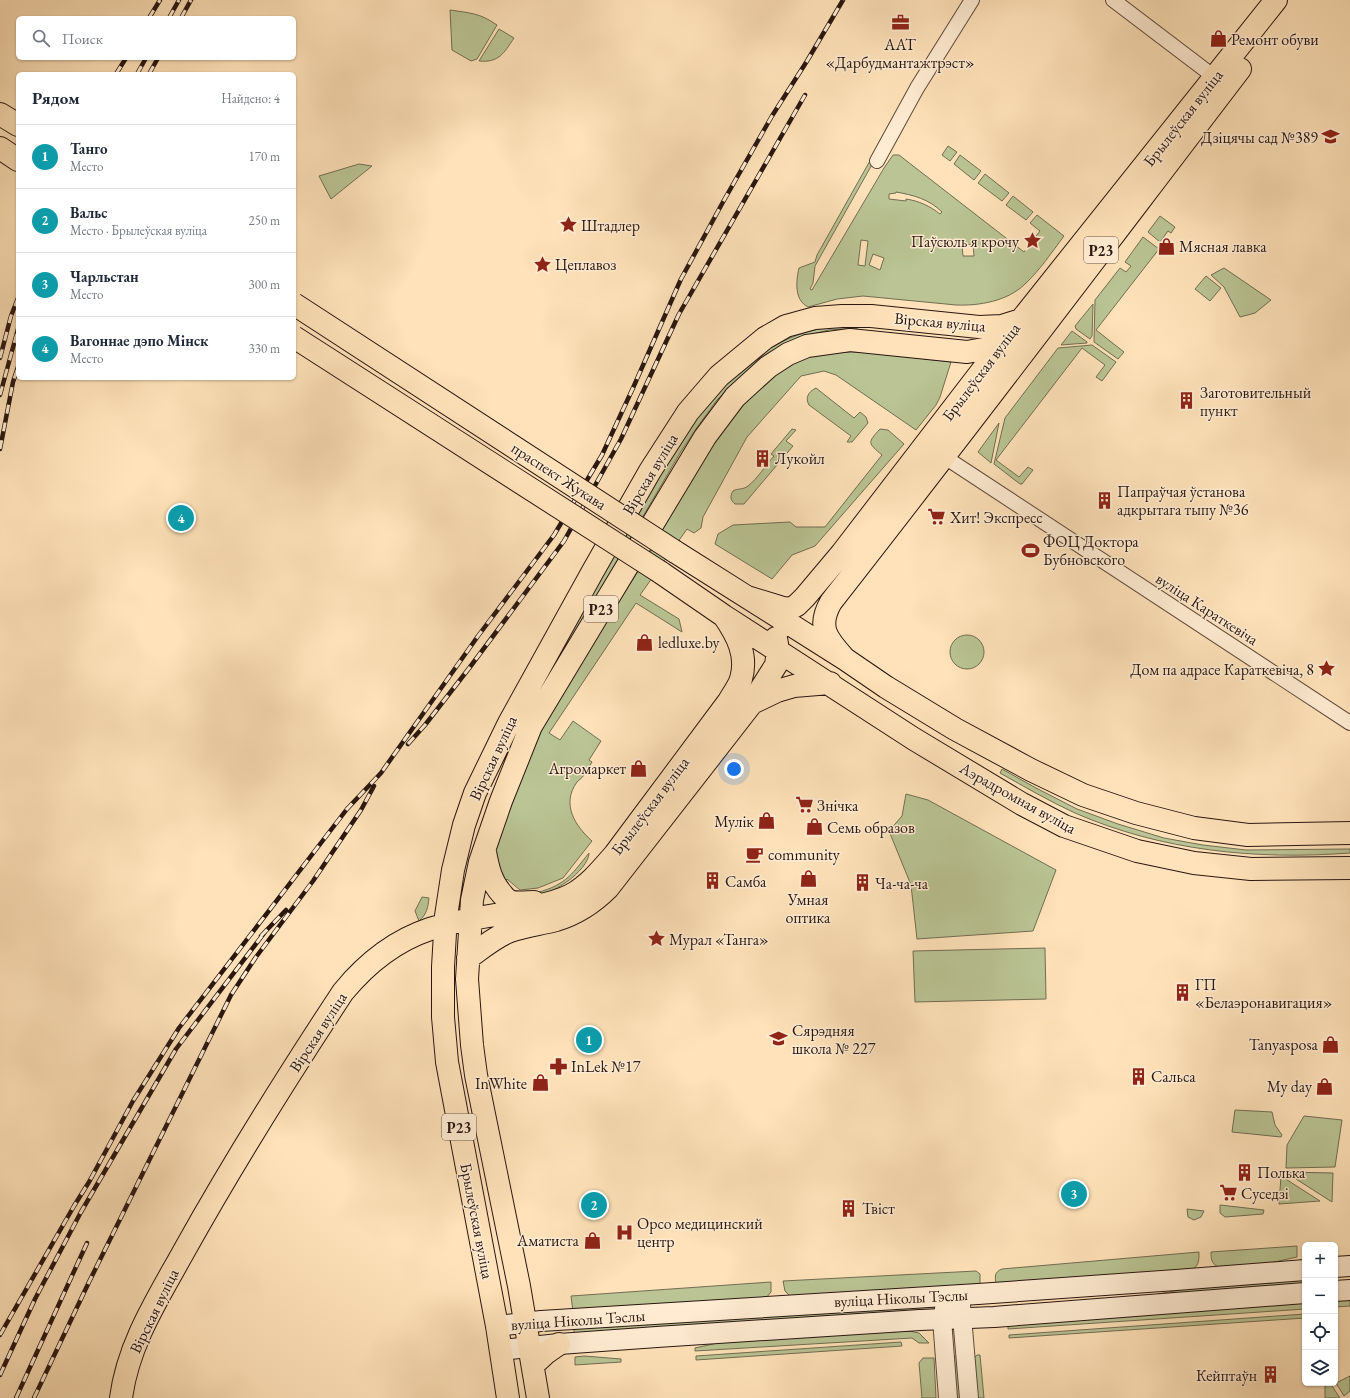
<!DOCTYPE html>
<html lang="ru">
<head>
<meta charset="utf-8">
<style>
	body { margin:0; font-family:"EB Garamond",serif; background:#f2f2f3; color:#1f2937 }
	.controls { position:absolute; right:12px; bottom:12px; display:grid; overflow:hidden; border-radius:6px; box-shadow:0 1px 3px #0004 }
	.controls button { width:36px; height:36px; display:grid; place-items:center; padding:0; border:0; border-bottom:1px solid #e0e1e3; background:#fff; color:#1f2937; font:20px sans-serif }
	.you { position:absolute; left:734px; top:769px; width:14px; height:14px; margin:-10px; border:3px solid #fff; border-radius:50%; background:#1a73e8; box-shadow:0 0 0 6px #1a73e833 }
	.badge { display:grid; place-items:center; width:26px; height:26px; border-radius:50%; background:#d93025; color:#fff; font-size:13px; font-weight:700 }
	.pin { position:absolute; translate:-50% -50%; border:2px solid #fff; box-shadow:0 1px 4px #0006 }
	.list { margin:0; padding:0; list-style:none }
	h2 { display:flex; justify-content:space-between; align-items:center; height:52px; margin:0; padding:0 16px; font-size:17px }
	h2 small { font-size:13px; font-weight:400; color:#747a83 }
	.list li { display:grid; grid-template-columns:26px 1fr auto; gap:12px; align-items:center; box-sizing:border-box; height:64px; padding:0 16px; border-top:1px solid #e0e1e3 }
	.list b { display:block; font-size:15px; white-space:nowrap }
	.list p { margin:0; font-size:13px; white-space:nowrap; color:#747a83 }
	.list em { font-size:13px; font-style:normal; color:#747a83 }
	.icon { flex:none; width:22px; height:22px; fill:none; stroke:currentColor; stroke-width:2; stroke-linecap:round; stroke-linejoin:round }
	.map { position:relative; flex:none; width:1350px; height:1398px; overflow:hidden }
	.search { position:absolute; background:#fff; box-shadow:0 1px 3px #0004; left:16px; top:16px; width:280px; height:44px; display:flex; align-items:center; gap:10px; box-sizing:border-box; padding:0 14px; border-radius:6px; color:#747a83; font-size:15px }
	.panel { position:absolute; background:#fff; box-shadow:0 1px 3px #0004; left:16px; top:72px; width:280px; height:308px; border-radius:6px }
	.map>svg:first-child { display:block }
	.green { fill:#bac494; stroke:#726d52; fill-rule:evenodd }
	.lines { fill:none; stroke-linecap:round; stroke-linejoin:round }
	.minor-casing { stroke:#5e493a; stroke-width:16 }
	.tertiary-casing { stroke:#5e493a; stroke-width:20 }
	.secondary-casing { stroke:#29160f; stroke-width:22 }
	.primary-casing { stroke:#29160f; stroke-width:24 }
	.minor { stroke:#ffecd2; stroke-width:14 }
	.tertiary { stroke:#ffecd2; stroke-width:18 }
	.secondary { stroke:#ffecd2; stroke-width:20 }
	.primary { stroke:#ffe2b9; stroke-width:22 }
	.rail-casing { stroke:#29160f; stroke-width:4.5 }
	.rail { stroke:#ffecd2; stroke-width:3; stroke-dasharray:9; stroke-linecap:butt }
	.primary-bridge-casing { stroke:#29160f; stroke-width:24; stroke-linecap:butt }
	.primary-bridge { stroke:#ffe2b9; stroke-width:22 }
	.labels { text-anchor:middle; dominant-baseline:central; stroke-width:3; stroke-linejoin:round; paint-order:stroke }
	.shield { fill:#ffecd2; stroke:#69564a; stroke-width:1 }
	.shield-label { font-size:15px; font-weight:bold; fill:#29160f }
	.poi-label { font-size:16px; fill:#29160f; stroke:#ffecd2; text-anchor:start }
	.street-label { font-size:16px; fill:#29160f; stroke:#ffecd2 }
</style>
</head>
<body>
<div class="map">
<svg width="1350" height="1398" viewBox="0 0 1350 1398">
	<rect width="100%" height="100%" fill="#ffe2b9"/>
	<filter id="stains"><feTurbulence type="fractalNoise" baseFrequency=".005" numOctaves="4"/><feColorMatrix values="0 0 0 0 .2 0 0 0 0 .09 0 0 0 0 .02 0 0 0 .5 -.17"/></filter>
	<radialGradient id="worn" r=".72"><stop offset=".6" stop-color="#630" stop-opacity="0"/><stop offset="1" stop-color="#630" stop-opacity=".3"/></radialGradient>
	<path class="green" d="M450,10C470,13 480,13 497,25L477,59L471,61L452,50Z
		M499,29L514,38C504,53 499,63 479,61Z
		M948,146L957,152L950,161L942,155Z
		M893,155H899L1024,252L1040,231L1030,223L1037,215L1064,236C1052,252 1040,270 1025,284C1008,301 979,306 956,305L863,296L837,299L808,307C794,300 796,281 799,268L815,262L817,255L871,159L874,161L815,266L813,283L810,289L812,290L884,168ZM896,192C913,195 929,199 942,212L940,214C930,206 919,201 906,199V201L889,199V194L896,193ZM861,240L868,241L865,266L858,265ZM973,244L974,256H963L962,245ZM873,254L884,258L880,270L869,265Z
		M960,155L981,171L974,180L954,164Z
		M359,164L372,166L331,199L319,176Z
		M985,174L1009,193L1002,201L978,183Z
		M1013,196L1033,212L1026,220L1006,205Z
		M1160,216L1175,227L1171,233L1168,231L1160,242L1148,232Z
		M1143,237L1159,249L1096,330L1124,352L1118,359L1094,342L1095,300L1120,268L1126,272L1131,266L1125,262Z
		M1224,268L1271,300L1255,313L1240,317L1224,287L1211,275Z
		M1206,276L1221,288L1210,301L1195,289Z
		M1093,304L1092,336L1090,339L1076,329L1075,326Z
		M836,327L858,328L829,330L808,335L770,353L738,379L717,400L698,426L680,453L548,679L545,678C570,634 595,590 619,546C664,465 730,333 836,327Z
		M1072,331L1087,342V343L1061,345Z
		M1092,345L1116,362L1102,381L1096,377L1105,365L1082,348L996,460L1019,477L1028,467L1033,470L1022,484H1020L994,464L1005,418L1058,348Z
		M837,352H867L951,362L940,397L936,405L916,430L836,375L824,371L801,376L747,437L703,517L701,528L694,533L687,529L640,595L679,619L682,632L636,603L549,733L560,740L573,721L601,741L589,760L592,762C589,767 587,771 584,775C582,778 579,780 577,782C561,804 575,826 592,841L563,878L538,888L520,890L507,879L501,885L492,854L540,726L656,543L666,515L734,412L769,379L795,362L814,355Z
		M816,388L854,418L860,412L866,417L868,423L852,442H847L851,436L809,405C805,398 808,392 816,388Z
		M999,423L991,463L978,452Z
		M792,429L796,430L786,441L793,446L744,504H735C730,500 730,496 733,491C738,488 743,490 748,486C757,479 766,465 774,456L771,454Z
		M880,429L888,430L904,444L815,546L792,555L772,579L715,544L718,534L733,525L790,522L796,527H825L882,455C868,443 867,443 880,429Z
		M950 652a17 17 0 1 1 34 0a17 17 0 1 1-34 0Z
		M1002,769L1036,788L1077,809L1118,824L1164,838L1203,845L1246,850L1350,849V853C1256,860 1162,851 1075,813C1049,801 1025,787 1000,773Z
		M906,794L928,800L1056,870L1033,931L917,939L911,885L889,831L902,816Z
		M589,853C589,870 549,899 532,894C564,886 570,877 589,853Z
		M422,897L429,898C428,907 427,914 419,921L415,911Z
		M1045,948L1046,999L915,1002L913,951Z
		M1235,1110L1272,1112L1275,1125L1282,1135L1281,1137L1232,1132Z
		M1304,1116L1342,1120L1335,1167L1286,1168L1287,1145Z
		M1285,1172L1333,1173L1332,1202Z
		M1281,1176L1320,1201L1279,1204Z
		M1220,1205L1264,1210L1263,1214L1225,1217L1220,1213Z
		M1187,1209L1204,1211L1201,1217L1194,1220L1188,1217Z
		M1297,1246V1257L1261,1265L1218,1267C1211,1263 1211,1258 1211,1252Z
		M1199,1252C1199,1261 1199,1267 1190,1270L996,1284C995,1277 994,1272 1002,1269Z
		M976,1271L980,1274V1284L790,1296L785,1291L783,1281Z
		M1305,1275V1286L1158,1294L1213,1284Z
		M771,1282V1292L766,1298L573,1312L571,1296Z
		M1350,1297V1306L1335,1307V1298Z
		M1305,1301V1309L1008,1329V1321Z
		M936,1302V1310L574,1336V1327Z
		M1305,1314V1318L1009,1338V1335Z
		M909,1331L919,1333L929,1343H919L912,1338L695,1351V1348L731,1340Z
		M901,1342L902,1346L696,1360V1356Z
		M977,1355H980L984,1398H977L974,1358Z
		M584,1356L621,1359V1362L575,1365V1357Z
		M957,1356L961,1398H953L950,1357Z
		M923,1358H934L936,1398H922L919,1363Z
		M1350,1376V1391L1344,1396L1336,1383Z
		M1325,1383H1330L1340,1398H1325Z"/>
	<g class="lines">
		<defs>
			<path id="minor" d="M1113,0L1221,82
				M877,161L917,88L972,0
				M937,452L1350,723"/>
			<path id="tertiary" d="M948,1398L942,1319L945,1304L951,1296L958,1301L961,1305L969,1398"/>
			<path id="secondary" d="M1335,1267L1350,1266
				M1335,1291L1350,1290
				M497,1326L541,1321L978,1294L1176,1280L1305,1270
				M501,1350L559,1344L657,1337L920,1320L994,1317L1305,1293"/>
			<path id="primary" d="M0,114L18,125
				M0,148L18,160
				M674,551L845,659L886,687L955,729L1031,770L1083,795L1136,813L1194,828L1248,835L1350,833
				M660,572L724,616L914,739L1022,804L1064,826L1137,851L1194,863L1251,869L1350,868
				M747,597L783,608L790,609L797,605L805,597L842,553L1021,320L1276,0
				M845,659C828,640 816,628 831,602C969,426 1104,247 1240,69
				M752,703L777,691L794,686L830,683
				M485,852C488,868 491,882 502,894C504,897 506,899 509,901C517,904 526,902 534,902
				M468,958C482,948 495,937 510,931C525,926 541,924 556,920C576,914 593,903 608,888L752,703L776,665L778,650L776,638
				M533,1365L546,1353L559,1344
				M121,1398C128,1344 158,1298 184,1251C233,1163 287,1077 343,992C366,964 394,941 430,929C457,920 487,917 516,911C534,906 554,904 571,895C589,885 602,869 615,854L729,701C733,694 739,686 741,679C748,655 737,635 724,616
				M508,1398L497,1326L447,1062L443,1017V967L446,916L453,870L464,825L475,793L509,723L593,571L650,471L688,412L719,376L765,338L786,326L815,318L842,316H871L979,327L1002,326L1021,320
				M538,1398L519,1286L476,1075L472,1045L467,979L472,900L480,862L501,801L531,726L705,437L735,397L768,367L788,354L807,346L850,340L967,352L1016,343L1036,335"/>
		</defs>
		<use href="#minor" class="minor-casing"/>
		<use href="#tertiary" class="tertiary-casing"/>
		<use href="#secondary" class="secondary-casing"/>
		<use href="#primary" class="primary-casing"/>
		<use href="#minor" class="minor"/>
		<use href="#tertiary" class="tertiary"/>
		<use href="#secondary" class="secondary"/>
		<use href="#primary" class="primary"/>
		<defs>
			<path id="rail" d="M149,18L160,0
				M169,18L179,0
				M181,18L191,0
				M116,74L126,58
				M137,74L146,58
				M149,74L158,58
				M0,358L11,316L18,298
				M0,395L18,329
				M0,449L13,382L18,367
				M408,744L425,725L470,667L564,541L621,439L679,314L805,95
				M261,936L286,910
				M0,1335L74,1206L89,1182L133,1101L179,1028L347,809L381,773L478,636L554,535L602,455L633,388L681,279L723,202L772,116L807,61L843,0
				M0,1375L35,1299L81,1212L176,1049L265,932
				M16,1398L87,1243
				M34,1398L89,1282L231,995L256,957L313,881L361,810L374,786"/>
		</defs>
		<use href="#rail" class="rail-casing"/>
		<use href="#rail" class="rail"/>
		<defs>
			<path id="primary-bridge" d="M294,304L674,551
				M294,337L660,572"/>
		</defs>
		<use href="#primary-bridge" class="primary-bridge-casing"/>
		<use href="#primary-bridge" class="primary-bridge"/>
	</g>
	<defs>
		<symbol id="office-bare" viewBox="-9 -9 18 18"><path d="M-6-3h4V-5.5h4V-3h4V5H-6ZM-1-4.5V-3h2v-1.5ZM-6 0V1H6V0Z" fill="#8f2418" stroke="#ffecd2" stroke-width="2.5" paint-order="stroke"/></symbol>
		<symbol id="shop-bare" viewBox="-9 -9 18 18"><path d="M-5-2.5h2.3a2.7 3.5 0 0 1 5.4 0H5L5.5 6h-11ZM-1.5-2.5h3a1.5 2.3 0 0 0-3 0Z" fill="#8f2418" stroke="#ffecd2" stroke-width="2.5" paint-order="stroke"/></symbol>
		<symbol id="school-bare" viewBox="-9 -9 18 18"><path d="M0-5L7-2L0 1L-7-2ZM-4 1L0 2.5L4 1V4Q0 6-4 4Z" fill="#8f2418" stroke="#ffecd2" stroke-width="2.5" paint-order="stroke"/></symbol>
		<symbol id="sight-bare" viewBox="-9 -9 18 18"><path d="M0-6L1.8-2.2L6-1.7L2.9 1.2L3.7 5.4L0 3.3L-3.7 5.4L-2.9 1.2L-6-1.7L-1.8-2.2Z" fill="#8f2418" stroke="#ffecd2" stroke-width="2.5" paint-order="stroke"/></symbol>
		<symbol id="building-bare" viewBox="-9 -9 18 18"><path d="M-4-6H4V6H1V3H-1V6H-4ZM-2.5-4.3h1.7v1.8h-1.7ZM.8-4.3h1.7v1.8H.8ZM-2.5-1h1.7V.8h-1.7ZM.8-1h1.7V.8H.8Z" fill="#8f2418" stroke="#ffecd2" stroke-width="2.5" paint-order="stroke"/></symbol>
		<symbol id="supermarket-bare" viewBox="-9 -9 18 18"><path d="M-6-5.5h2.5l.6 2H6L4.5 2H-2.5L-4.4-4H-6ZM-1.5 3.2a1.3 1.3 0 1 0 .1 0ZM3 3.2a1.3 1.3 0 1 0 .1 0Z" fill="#8f2418" stroke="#ffecd2" stroke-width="2.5" paint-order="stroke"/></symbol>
		<symbol id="stadium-bare" viewBox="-9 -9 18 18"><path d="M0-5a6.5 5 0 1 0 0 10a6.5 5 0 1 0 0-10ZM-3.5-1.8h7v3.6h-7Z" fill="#8f2418" stroke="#ffecd2" stroke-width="2.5" paint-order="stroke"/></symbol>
		<symbol id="cafe-bare" viewBox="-9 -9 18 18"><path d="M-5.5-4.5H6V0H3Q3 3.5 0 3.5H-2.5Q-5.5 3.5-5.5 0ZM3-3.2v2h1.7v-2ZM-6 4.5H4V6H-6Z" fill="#8f2418" stroke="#ffecd2" stroke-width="2.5" paint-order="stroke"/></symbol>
		<symbol id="pharmacy-bare" viewBox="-9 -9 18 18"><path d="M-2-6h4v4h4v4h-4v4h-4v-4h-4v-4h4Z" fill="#8f2418" stroke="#ffecd2" stroke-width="2.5" paint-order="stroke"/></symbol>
		<symbol id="hospital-bare" viewBox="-9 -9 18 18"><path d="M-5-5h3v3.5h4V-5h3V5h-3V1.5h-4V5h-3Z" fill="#8f2418" stroke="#ffecd2" stroke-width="2.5" paint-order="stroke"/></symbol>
	</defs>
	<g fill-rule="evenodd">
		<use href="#office-bare" x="888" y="10" width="25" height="25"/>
		<use href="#shop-bare" x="1206" y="26" width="25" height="25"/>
		<use href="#school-bare" x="1318" y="124" width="25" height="25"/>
		<use href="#sight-bare" x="556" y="212" width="25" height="25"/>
		<use href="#sight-bare" x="1020" y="228" width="25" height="25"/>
		<use href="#shop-bare" x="1154" y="234" width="25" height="25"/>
		<use href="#sight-bare" x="530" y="252" width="25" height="25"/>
		<use href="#building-bare" x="1174" y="388" width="25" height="25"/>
		<use href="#building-bare" x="750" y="446" width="25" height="25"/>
		<use href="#building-bare" x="1092" y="488" width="25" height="25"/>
		<use href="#supermarket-bare" x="924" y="504" width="25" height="25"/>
		<use href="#stadium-bare" x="1018" y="538" width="25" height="25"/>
		<use href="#shop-bare" x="632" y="630" width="25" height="25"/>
		<use href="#sight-bare" x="1314" y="656" width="25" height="25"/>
		<use href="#shop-bare" x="626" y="756" width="25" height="25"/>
		<use href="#supermarket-bare" x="792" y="792" width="25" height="25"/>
		<use href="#shop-bare" x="754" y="808" width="25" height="25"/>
		<use href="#shop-bare" x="802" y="814" width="25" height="25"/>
		<use href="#cafe-bare" x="742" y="842" width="25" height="25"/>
		<use href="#shop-bare" x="796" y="866" width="25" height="25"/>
		<use href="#building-bare" x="700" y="868" width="25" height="25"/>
		<use href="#building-bare" x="850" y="870" width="25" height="25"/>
		<use href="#sight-bare" x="644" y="926" width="25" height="25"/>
		<use href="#building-bare" x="1170" y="980" width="25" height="25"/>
		<use href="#school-bare" x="766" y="1026" width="25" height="25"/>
		<use href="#shop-bare" x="1318" y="1032" width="25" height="25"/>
		<use href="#pharmacy-bare" x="546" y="1054" width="25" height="25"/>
		<use href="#building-bare" x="1126" y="1064" width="25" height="25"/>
		<use href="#shop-bare" x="528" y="1070" width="25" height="25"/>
		<use href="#shop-bare" x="1312" y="1074" width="25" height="25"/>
		<use href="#building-bare" x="1232" y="1160" width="25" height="25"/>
		<use href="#supermarket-bare" x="1216" y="1180" width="25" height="25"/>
		<use href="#building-bare" x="836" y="1196" width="25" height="25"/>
		<use href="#hospital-bare" x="612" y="1220" width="25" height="25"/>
		<use href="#shop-bare" x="580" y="1228" width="25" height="25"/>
		<use href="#building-bare" x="1258" y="1362" width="25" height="25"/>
	</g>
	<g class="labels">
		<g class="shield">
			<rect x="1084" y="237" width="34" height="26" rx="3"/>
			<rect x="584" y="596" width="34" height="26" rx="3"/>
			<rect x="442" y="1114" width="34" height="26" rx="3"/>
		</g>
		<g class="shield-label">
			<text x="1101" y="250">Р23</text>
			<text x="601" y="609">Р23</text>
			<text x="459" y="1127">Р23</text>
		</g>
		<g class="poi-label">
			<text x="1231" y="39">Ремонт обуви</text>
			<text x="900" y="44" text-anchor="middle">ААТ<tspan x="900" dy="18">«Дарбудмантажтрэст»</tspan></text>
			<text x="1318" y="137" text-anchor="end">Дзіцячы сад №389</text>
			<text x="581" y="225">Штадлер</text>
			<text x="1019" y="241" text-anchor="end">Паўсюль я крочу</text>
			<text x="1179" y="246">Мясная лавка</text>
			<text x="555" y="264">Цеплавоз</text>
			<text x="1200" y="392">Заготовительный<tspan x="1200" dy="18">пункт</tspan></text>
			<text x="775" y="458">Лукойл</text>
			<text x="1117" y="491">Папраўчая ўстанова<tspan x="1117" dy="18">адкрытага тыпу №36</tspan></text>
			<text x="950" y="517">Хит! Экспресс</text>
			<text x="1043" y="541">ФОЦ Доктора<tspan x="1043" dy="18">Бубновского</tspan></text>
			<text x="658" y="642">ledluxe.by</text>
			<text x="1314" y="669" text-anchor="end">Дом па адрасе Караткевіча, 8</text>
			<text x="626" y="768" text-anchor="end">Агромаркет</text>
			<text x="817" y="805">Знічка</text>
			<text x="754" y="821" text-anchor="end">Мулік</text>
			<text x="827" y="827">Семь образов</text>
			<text x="768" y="854">community</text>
			<text x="725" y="881">Самба</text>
			<text x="875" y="883">Ча-ча-ча</text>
			<text x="808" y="899" text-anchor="middle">Умная<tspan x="808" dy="18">оптика</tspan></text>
			<text x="669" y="939">Мурал «Танга»</text>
			<text x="1195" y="984">ГП<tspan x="1195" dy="18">«Белаэронавигация»</tspan></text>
			<text x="792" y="1030">Сярэдняя<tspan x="792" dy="18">школа № 227</tspan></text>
			<text x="1318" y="1044" text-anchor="end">Tanyasposa</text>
			<text x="571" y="1066">InLek №17</text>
			<text x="1151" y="1076">Сальса</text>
			<text x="527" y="1083" text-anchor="end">InWhite</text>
			<text x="1312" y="1086" text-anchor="end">My day</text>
			<text x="1257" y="1172">Полька</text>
			<text x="1241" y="1193">Суседзі</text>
			<text x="862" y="1208">Твіст</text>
			<text x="637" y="1223">Орсо медицинский<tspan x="637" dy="18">центр</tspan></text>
			<text x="579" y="1240" text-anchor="end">Аматиста</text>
			<text x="1257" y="1375" text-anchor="end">Кейптаўн</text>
		</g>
		<g class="street-label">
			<text transform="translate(1183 118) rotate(-52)">Брылеўская вуліца</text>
			<text transform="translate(940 322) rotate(5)">Вірская вуліца</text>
			<text transform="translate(981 372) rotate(-53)">Брылеўская вуліца</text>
			<text transform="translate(650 474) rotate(-59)">Вірская вуліца</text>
			<text transform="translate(559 476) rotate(33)">праспект Жукава</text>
			<text transform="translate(1207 609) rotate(33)">вуліца Караткевіча</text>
			<text transform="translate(493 758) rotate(-65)">Вірская вуліца</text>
			<text transform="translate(1018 798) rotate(29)">Аэрадромная вуліца</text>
			<text transform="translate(650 806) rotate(-53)">Брылеўская вуліца</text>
			<text transform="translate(318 1032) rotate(-57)">Вірская вуліца</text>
			<text transform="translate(477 1221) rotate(79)">Брылеўская вуліца</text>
			<text transform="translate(901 1298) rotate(-3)">вуліца Ніколы Тэслы</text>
			<text transform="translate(154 1311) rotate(-64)">Вірская вуліца</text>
			<text transform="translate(578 1320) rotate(-4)">вуліца Ніколы Тэслы</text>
		</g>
	</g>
	<rect width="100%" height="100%" filter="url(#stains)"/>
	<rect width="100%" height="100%" fill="url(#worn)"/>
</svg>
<div class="controls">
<button>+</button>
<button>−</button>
<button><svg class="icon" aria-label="locate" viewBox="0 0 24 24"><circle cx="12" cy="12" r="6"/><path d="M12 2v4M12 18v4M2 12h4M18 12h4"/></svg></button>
<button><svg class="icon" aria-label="layers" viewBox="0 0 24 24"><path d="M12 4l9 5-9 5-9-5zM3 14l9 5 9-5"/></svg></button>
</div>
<div class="you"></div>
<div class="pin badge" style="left:589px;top:1040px;background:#0f9aa8">1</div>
<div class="pin badge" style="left:594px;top:1205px;background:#0f9aa8">2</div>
<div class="pin badge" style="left:1074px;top:1194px;background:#0f9aa8">3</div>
<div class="pin badge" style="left:181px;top:518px;background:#0f9aa8">4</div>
<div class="search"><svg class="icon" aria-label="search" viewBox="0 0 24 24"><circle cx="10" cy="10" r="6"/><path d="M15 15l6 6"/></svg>Поиск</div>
<section class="panel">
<h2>Рядом<small>Найдено: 4</small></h2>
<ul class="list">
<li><span class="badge" style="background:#0f9aa8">1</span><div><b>Танго</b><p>Место</p></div><em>170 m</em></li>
<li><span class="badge" style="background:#0f9aa8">2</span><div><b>Вальс</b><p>Место · Брылеўская вуліца</p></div><em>250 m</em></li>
<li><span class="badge" style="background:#0f9aa8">3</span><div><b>Чарльстан</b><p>Место</p></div><em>300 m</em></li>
<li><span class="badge" style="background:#0f9aa8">4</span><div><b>Вагоннае дэпо Мінск</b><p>Место</p></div><em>330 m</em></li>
</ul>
</section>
</div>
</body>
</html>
